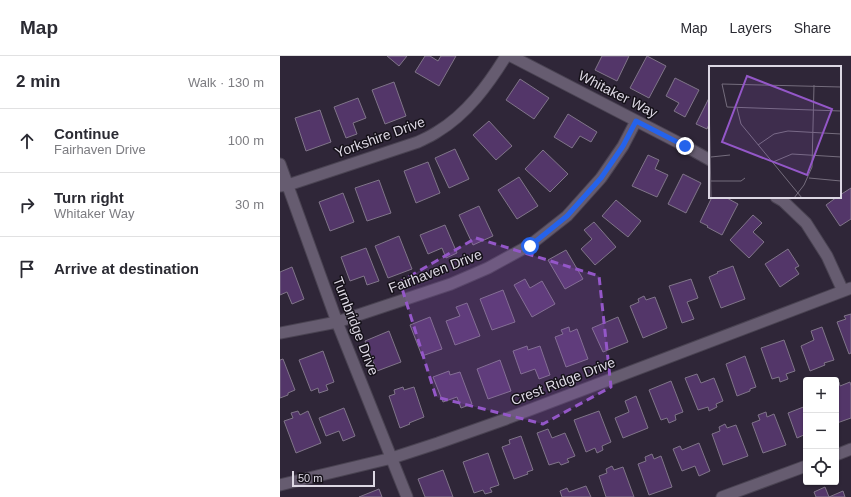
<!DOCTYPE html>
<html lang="en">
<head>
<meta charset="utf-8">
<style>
	body { margin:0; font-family:Helvetica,sans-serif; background:#f7f7f7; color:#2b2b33 }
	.controls { position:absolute; right:12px; bottom:12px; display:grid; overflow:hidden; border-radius:4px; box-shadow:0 1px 3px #0004 }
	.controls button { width:36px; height:36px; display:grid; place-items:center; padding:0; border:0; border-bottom:1px solid #e1e1e2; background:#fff; color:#2b2b33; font:20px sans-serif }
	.scale { position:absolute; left:12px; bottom:10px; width:83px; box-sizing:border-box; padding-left:4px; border:2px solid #ddd8e4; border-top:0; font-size:11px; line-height:14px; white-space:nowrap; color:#ddd8e4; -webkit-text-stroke:3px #151119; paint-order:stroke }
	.stop { position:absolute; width:12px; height:12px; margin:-9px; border:3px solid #2563eb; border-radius:50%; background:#fff }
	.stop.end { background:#2563eb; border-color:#fff; box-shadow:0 1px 4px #0008 }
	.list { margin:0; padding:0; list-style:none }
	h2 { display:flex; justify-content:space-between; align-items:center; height:52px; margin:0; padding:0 16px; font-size:17px }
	h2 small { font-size:13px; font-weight:400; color:#7c7c81 }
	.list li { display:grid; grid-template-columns:26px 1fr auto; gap:12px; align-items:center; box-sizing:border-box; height:64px; padding:0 16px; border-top:1px solid #e1e1e2 }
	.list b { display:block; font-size:15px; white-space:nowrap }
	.list p { margin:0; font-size:13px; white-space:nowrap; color:#7c7c81 }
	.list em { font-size:13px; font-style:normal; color:#7c7c81 }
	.icon { flex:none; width:22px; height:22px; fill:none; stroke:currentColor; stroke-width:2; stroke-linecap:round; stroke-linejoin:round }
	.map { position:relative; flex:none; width:571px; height:441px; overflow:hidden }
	header { display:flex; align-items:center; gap:24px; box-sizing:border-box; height:56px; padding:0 20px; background:#fff; border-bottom:1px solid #e1e1e2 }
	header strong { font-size:19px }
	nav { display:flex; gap:22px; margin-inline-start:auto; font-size:14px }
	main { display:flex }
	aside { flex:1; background:#fff }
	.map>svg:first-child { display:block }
	.building { fill:#533669; stroke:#807589 }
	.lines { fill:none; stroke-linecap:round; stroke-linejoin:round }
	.minor-casing { stroke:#4a4352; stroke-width:13 }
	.minor { stroke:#665c70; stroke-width:11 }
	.route { stroke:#2563eb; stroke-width:5 }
	.marked { fill:#9457c8; fill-opacity:0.2; stroke:#9457c8; stroke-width:3; stroke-dasharray:8 5; stroke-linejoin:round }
	.labels { text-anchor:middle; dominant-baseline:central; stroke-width:3; stroke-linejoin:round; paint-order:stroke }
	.street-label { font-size:14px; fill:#ddd8e4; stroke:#151119 }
	.inset-road { fill:none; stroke:#756d7d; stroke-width:1 }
	.view { fill:#9457c8; fill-opacity:0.15; stroke:#9457c8; stroke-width:2 }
	.inset-edge { fill:none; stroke:#ddd8e4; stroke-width:2 }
</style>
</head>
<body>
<header>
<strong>Map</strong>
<nav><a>Map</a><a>Layers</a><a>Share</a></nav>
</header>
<main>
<aside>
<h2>2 min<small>Walk · 130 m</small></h2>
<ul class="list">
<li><svg class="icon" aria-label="ahead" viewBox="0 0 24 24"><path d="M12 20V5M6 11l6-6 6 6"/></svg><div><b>Continue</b><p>Fairhaven Drive</p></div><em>100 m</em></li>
<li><svg class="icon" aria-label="right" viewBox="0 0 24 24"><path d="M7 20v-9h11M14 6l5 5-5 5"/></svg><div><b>Turn right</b><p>Whitaker Way</p></div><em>30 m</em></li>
<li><svg class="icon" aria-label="arrive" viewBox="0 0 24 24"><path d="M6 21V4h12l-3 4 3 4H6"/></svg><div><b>Arrive at destination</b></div></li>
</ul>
</aside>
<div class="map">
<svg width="571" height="441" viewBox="0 0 571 441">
	<rect width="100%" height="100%" fill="#2f2638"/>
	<path class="building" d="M107,0H127L119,10Z
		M145,0H150L158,5L161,0H176L159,30L135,16Z
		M322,0H349L337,25L315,14Z
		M367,0L386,10L369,42L350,32Z
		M395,22L419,34L405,61L394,55L399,47L386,40Z
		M240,23L269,42L254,63L226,44Z
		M114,26L126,60L105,68L92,34Z
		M430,40V66L427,73L416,68Z
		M78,42L86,62L73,67L77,78L66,82L54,51Z
		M40,54L51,86L26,95L15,62Z
		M288,58L317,76L311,86L300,80L292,92L274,81Z
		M209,65L232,90L216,104L193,79Z
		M175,93L189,123L169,132L155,102Z
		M263,94L288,118L270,136L245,113Z
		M368,99L379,104L375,113L388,119L377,141L352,130Z
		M148,106L160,137L136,147L124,115Z
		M403,118L421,127L406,157L388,148Z
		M239,121L258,150L237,163L218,134Z
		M99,124L111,157L87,165L75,132Z
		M571,132V163L560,170L546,149L557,141H560V139Z
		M63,137L74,166L50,175L39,146Z
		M432,141H445L458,148L442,179L427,171L428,170L420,166Z
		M336,144L361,165L348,181L322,160Z
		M199,150L213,180L193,189L179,159Z
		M473,159L482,167L473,176L484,186L469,202L450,184Z
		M314,166L336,191L315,209L301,193L312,183L304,174Z
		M165,169L177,197L166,202L162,192L148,198L140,179Z
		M119,180L132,213L108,222L95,190Z
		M86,192L99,225L87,229L84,220L70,225L61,201Z
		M508,193L519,210L515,212L519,218L500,231L485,208Z
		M286,194L303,223L285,233L268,204Z
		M453,210L465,243L441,252L429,221L438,217L437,216Z
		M12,211L24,243L12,248L7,236L0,239V216Z
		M245,223L250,232L262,225L275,248L252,261L234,229Z
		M411,223L418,242L407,246L414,263L402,267L389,230Z
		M223,234L235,266L212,274L200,243Z
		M364,240L366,244L375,241L387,272L363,282L350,250L359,246L358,243Z
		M187,247L200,280L175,289L166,265L180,260L176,251Z
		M571,258V297L569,298L557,266L566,263L564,260Z
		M150,261L162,293L142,300L130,269Z
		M338,261L348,286L323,296L312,272Z
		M289,271L290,276L297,273L308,303L286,311L275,281L283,278L281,274Z
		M542,271L554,304L544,307L545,309L530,315L521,290L534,284L531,275Z
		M109,275L121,306L97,315L85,285Z
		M504,284L515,315L506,318L508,323L500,326L499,321L492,323L481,292Z
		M247,290L248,294L260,290L270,319L259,323L255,313L241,318L233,295Z
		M43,295L54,326L46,329L48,334L39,337L38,332L31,335L19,304Z
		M465,300L476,331L470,333V335L457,340L446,308Z
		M3,303L15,334L8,337V339L0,342V304Z
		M220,304L231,335L208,343L197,313Z
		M169,315L170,319L180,316L192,348L181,352L177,341L163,346L153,321Z
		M417,318L421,327L434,322L443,345L436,348L437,351L429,355L428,351L418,354L405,322Z
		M391,325L403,356L395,359L396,364L389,367L387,362L381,364L369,334Z
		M559,326L560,330L570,326L571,330V362L557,367L556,327Z
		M123,331L124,334L134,331L144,361L129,367L130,368L120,372L109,340L115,338L114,334Z
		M356,340L368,372L343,382L335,362L349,356L345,345Z
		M526,350V378L517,382L508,357Z
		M64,352L75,380L63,385L59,375L46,380L39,362Z
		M18,355L20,359L28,355L41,387L16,397L4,365L13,362L11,357Z
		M319,355L331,386L322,390L323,394L317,397L315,392L306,396L294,364Z
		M486,356L487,361L494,358L506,389L483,397L472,367L480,364L478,359Z
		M445,368L447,372L456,369L468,400L443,409L432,378L440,375L439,371Z
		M268,373L272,382L285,377L295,400L287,403L289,406L281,409L279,406L269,409L257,377Z
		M241,380L253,414L247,416L248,418L234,423L222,391L230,388L229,384Z
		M419,387L430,415L419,420L415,410L402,415L393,393L400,390L402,394Z
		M208,397L219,429L210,432L212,436L205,438L203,434L194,437L183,406Z
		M372,398L374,403L381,400L392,431L369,439L358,408L366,405L365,401Z
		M332,410L334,414L343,411L354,441H326L319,420L327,417L326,413Z
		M163,414L173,441H145L138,423Z
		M306,430L311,441H282L280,435L287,432L289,436Z
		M545,431L549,441L563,435L565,441H536L534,436Z
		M99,433L102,441H79Z"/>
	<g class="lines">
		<defs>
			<path id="minor" d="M231,0L405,90L430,104
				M0,108L57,266L127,441
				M0,130L8,129L138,86C144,83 151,80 157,76C187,58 208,29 226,0
				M496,141L503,145L526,167L547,200L563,235
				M0,277L57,266L171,228L208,212L250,189L287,160L321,122L343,90L356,65
				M556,399L571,393
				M0,429L112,402L158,387L226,363L571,232
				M442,441L526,410"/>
		</defs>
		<use href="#minor" class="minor-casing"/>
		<use href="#minor" class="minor"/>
	</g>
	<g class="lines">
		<path class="route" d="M250,190L287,160L321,122L343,90L356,65L405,90"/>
	</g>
	<path class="marked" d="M196,182L319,220L331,331L263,368L156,341L120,226Z"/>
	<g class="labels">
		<g class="street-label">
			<text transform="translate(338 38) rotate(27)">Whitaker Way</text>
			<text transform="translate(100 81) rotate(-20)">Yorkshire Drive</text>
			<text transform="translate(155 215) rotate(-21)">Fairhaven Drive</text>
			<text transform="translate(76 270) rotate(69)">Turnbridge Drive</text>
			<text transform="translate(283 325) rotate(-21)">Crest Ridge Drive</text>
		</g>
	</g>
	<g transform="translate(429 10)">
		<rect width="132" height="132" fill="#2f2638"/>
		<path class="inset-road" d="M132,21L13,18L18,41L132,45M0,31L2,132M28,42L32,58L93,132M49,79L65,68L79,65L132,68M2,91L21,89M64,96L83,88L132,91M100,112L132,115M2,115H32L36,112M85,132L95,119L103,101L105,19"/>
		<path class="view" d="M38,10L123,43L98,109L13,76Z"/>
		<rect width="132" height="132" class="inset-edge"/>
	</g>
</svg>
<div class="controls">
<button>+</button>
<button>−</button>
<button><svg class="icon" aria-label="locate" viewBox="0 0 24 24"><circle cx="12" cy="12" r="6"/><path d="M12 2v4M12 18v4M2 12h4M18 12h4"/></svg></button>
</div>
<div class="scale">50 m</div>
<div class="stop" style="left:250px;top:190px"></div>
<div class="stop end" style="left:405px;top:90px"></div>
</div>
</main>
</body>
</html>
